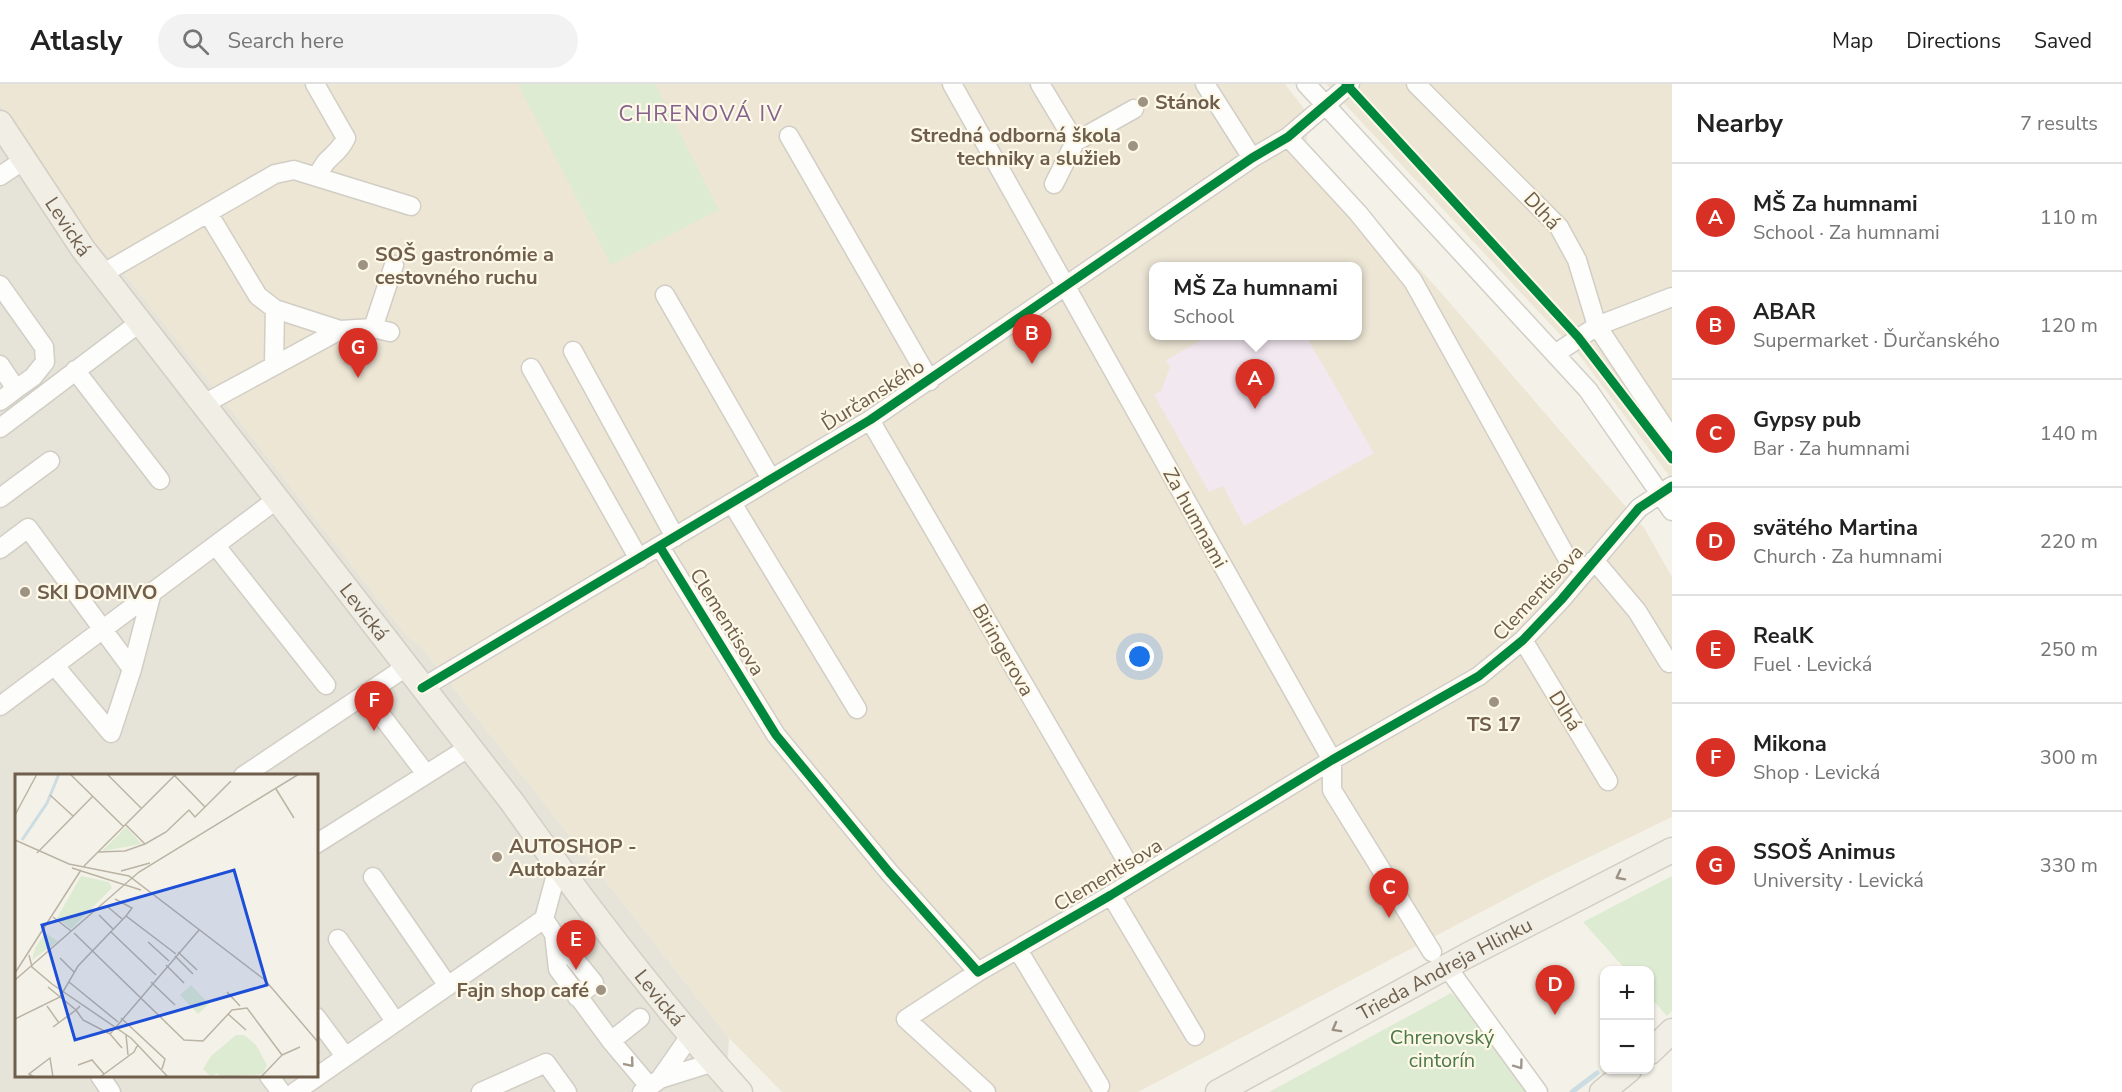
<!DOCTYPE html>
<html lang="en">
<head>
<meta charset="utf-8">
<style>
	body { margin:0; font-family:"Nunito Sans",sans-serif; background:#f2f2f2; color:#222 }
	.controls { position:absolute; right:18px; bottom:18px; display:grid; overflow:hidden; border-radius:12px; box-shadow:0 2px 4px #0004 }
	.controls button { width:54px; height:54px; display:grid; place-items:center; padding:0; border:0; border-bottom:2px solid #e0e0e0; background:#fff; color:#222; font:30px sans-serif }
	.you { position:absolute; left:1140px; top:573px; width:21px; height:21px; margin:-15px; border:4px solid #fff; border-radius:50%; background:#1a73e8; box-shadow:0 0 0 9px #1a73e833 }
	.badge { display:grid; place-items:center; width:39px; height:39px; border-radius:50%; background:#d93025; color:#fff; font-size:20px; font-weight:700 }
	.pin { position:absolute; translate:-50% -50px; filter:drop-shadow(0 2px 3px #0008) }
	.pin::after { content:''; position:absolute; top:32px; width:21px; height:18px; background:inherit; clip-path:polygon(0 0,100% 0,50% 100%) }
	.popup { position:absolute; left:1149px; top:178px; width:213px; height:78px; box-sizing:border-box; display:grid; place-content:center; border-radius:12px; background:#fff; filter:drop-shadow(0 2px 4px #0005); font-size:20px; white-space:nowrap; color:#767676 }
	.popup b { font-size:22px; color:#222 }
	.popup::after { content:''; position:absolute; left:50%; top:100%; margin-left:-12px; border:12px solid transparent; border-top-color:#fff }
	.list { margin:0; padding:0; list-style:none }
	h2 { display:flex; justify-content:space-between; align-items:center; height:78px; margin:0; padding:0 24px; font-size:26px }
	h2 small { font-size:20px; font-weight:400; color:#767676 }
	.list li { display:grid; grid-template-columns:39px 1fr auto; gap:18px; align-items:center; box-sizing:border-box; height:108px; padding:0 24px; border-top:2px solid #e0e0e0 }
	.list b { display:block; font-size:22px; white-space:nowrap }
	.list p { margin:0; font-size:20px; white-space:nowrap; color:#767676 }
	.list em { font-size:20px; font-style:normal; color:#767676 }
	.icon { flex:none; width:33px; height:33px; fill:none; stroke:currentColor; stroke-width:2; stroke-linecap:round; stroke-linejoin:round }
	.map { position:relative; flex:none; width:1672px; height:1008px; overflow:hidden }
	header { display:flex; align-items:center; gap:36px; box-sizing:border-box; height:84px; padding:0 30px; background:#fff; border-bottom:2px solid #e0e0e0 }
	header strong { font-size:28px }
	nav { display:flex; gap:33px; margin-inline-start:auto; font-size:21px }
	.search { width:420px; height:54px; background:#f2f2f2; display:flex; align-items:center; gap:15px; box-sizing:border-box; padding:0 21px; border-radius:33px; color:#767676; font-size:22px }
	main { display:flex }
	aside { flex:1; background:#fff }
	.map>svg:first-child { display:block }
	.residential { fill:#ede6d5; fill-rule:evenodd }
	.industrial { fill:#e6e3d9; fill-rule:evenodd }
	.education { fill:#f2e8f0 }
	.green { fill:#ddebd3 }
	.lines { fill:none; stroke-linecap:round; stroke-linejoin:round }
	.stream { stroke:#cbdde3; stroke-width:5 }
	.minor-casing { stroke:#d2cec5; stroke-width:21 }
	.major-casing { stroke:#d3cec5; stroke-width:27 }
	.minor { stroke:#fdfdfc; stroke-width:18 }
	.major { stroke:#f0eee5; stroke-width:24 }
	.cycleway-casing { stroke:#fdf8e8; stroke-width:13 }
	.cycleway { stroke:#00873e; stroke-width:9 }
	.oneway { stroke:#9c9081 }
	.oneway2 { stroke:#a19689 }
	.poi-dot { fill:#9e9282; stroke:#fdf8e8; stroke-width:2 }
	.labels { text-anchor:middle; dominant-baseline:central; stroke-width:4.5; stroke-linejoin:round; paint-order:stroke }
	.poi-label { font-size:20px; font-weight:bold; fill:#6f5e4b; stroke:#fdf8e8; text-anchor:start }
	.street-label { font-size:20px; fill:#6f5e4b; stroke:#fdf8e8 }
	.park-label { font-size:20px; fill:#4d7947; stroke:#fdf8e8 }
	.quarter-label { font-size:22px; letter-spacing:1.5px; fill:#85638c; stroke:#fdf8e8 }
	.inset-river { fill:none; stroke:#cbdde3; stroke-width:3 }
	.inset-road { fill:none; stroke:#bbb3a4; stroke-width:1.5 }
	.view { fill:#1d4ed8; fill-opacity:0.15; stroke:#1d4ed8; stroke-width:3 }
	.inset-edge { fill:none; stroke:#6f5e4b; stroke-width:3 }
</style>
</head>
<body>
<header>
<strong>Atlasly</strong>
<div class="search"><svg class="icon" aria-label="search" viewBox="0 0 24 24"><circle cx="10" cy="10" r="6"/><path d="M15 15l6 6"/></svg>Search here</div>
<nav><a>Map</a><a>Directions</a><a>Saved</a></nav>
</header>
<main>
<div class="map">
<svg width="1672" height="1008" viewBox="0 0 1672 1008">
	<rect width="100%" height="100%" fill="#f4f2e8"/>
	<path class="residential" d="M0,0H1285L1310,32L1306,61L1437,204L1645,445L1672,493V733L1544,795L1138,1008H782L729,954L422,564L407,552L122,186L77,140L0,20ZM1153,182H1357V252H1153Z
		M1326,0H1672V396L1580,272Z"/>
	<path class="industrial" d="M0,20L77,140L122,186L407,552L422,564L729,954L726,1008H0ZM16,692H316V992H16Z"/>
	<path class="education" d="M1209,252H1306L1374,369L1244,442L1223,402L1209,408L1154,311L1161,307L1170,283L1166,276Z"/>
	<path class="green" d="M518,0H655L719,126L611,181Z
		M1672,792V927L1667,932L1650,913V886H1626L1583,838Z
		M1451,909L1460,917L1530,1008H1269Z"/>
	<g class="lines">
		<path class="stream" d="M1572,1008L1597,989"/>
		<defs>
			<path id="minor" d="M315,0L346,54C338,72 326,71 318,92
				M952,0L1332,676V706L1432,868
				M1040,0L1075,58L1134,25
				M1205,0L1252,74
				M1306,0L1588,306L1672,427
				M1416,0L1559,143L1577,176L1597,242L1555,270
				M789,52L930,297
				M1288,53L1358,129L1413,197L1567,474L1586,484
				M0,92L24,76
				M1054,100L1075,58
				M208,129L258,212L275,225L340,246L373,244L390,248
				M102,190L275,90L294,86L411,122
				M0,201L44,263L45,278L33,293L16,305
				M665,211L771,395
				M1672,213L1597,242L1672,355
				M373,244L394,181
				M573,267L675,453
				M0,281L16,305L0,317
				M274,281L275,225
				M531,284L639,475
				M75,286L160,396
				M213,315L340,246
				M870,336L1137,795
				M0,344L139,239
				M0,414L50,377
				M732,419L857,625
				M216,462L326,601
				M660,463L776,651L889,788L978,888L1111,811L1332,676L1479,592L1523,556L1561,516L1639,424L1672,402
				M0,465L28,444L132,585
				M1594,476L1637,527L1669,579
				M1523,556L1608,697
				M55,582L111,649L132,585L151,512
				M422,604L870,336L1252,74L1288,53L1350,0
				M365,610L426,690
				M0,622L276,416
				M243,692L406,583
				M316,760L468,664
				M558,783L544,835L554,850L558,885L611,957L649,1002
				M373,793L448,902
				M1111,811L1195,952
				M554,850L594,899L577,913
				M338,855L395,937
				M1018,866L1100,1002
				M1447,883L1538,1008
				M978,888L906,935L986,1008
				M316,933L345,972
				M611,957L640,934
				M100,992L111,1008
				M269,992L281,1008
				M660,995L714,978
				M295,1008L544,835
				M481,1008L546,979L567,1008
				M642,1008L660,995L690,952"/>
			<g id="major">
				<path id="s1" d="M0,39L83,165L512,718C583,818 658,917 740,1008"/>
				<path d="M1650,968L1672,947"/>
				<path id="s2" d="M1218,1008L1468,871L1672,766"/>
				<path d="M1602,1008L1629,986"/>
			</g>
		</defs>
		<use href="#minor" class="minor-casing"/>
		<use href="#major" class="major-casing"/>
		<use href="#minor" class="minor"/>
		<use href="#major" class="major"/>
		<defs>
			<path id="cycleway" d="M1346,0L1578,253L1672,375
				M660,463L776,651L889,788L978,888L1111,811L1332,676L1479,592L1523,556L1561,516L1639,424L1672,402
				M422,604L870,336L1252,74L1288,53L1350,0"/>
		</defs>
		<use href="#cycleway" class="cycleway-casing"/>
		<use href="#cycleway" class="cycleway"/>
	</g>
	<defs><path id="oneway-chevron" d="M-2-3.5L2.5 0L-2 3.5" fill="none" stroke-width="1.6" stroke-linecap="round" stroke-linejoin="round" transform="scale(1.5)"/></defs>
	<g class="oneway">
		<use href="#oneway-chevron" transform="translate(1620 792) rotate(153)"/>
		<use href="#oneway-chevron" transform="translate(1336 944) rotate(151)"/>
	</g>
	<g class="oneway2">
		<use href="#oneway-chevron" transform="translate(630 979) rotate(50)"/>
		<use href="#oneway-chevron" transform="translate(1519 981) rotate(54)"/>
	</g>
	<g class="poi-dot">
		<circle cx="1143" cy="18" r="6"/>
		<circle cx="1133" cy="62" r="6"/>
		<circle cx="363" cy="181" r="6"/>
		<circle cx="25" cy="508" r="6"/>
		<circle cx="1494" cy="618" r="6"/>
		<circle cx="497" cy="773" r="6"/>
		<circle cx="601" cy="906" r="6"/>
	</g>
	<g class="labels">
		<g class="poi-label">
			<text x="1155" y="18">Stánok</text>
			<text x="1121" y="51" text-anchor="end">Stredná odborná škola<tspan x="1121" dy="23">techniky a služieb</tspan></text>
			<text x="375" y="170">SOŠ gastronómie a<tspan x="375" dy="23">cestovného ruchu</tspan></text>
			<text x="37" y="508">SKI DOMIVO</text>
			<text x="1494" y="640" text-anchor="middle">TS 17</text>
			<text x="509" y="762">AUTOSHOP -<tspan x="509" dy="23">Autobazár</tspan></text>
			<text x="589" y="906" text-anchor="end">Fajn shop café</text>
		</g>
		<g class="street-label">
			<text transform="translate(1542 127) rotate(47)">Dlhá</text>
			<text stroke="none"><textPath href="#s1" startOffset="124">Levická</textPath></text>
			<text transform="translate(873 311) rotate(-32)">Ďurčanského</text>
			<text transform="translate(1195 434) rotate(61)">Za humnami</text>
			<text transform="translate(1538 509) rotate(-47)">Clementisova</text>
			<text stroke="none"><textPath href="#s1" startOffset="610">Levická</textPath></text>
			<text transform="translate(727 538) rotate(58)">Clementisova</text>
			<text transform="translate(1003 566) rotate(60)">Biringerova</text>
			<text transform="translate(1565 627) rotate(58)">Dlhá</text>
			<text transform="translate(1108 791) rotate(-31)">Clementisova</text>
			<text stroke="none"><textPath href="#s2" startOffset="258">Trieda Andreja Hlinku</textPath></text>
			<text stroke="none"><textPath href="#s1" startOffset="1096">Levická</textPath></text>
		</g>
		<g class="park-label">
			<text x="1442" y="953">Chrenovský<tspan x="1442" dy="23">cintorín</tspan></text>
		</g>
		<g class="quarter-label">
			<text x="701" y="30">CHRENOVÁ IV</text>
		</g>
	</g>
	<g transform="translate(15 690)">
		<rect width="303" height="303" fill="#f4f2e8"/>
		<path d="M111,53L127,70L88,77V76ZM66,102L94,108L97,114L56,155L42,144ZM30,159L43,167L17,186L20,174ZM176,211L194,230L183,240L165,221ZM221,261H229L241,271L252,291L248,300L205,303L202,299L196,303L188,295L196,282Z" fill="#ddebd3"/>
		<path class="inset-river" d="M7,66L32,29L44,0"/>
		<path class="inset-road" d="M55,0L109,53M92,0L127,35M160,2L190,33M261,15L279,44M35,21L58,42M0,41L22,0M111,51L130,70M0,66L54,90L114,102L250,206L303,268M83,78L110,77L130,70L151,58L174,36L180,43L216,7M22,79L78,22M69,92L161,0M57,94L126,116M106,97L135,89M100,125L117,134L111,142M93,133L107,145M84,141L98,155M38,143L56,157M96,158L141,201M59,159L169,266L188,267L217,236L232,234L267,281L246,303M133,168L154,187M163,178L182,196M14,181L17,193L37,210M160,182L178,200M45,184L59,198M151,191L169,209M0,199L66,96M0,206L124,98L284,0M54,208L103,248M136,208L160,231M37,210L116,264L153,303M33,213L61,236L38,253M212,218L225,232M32,232L44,249M65,232L61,236L68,246L95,260L184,156M213,240L231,256M106,244L150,285L147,295M0,245L45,223L63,192L111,142L161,180M95,260L107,274M111,261L113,281M267,281L285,273M63,291L77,286L89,300M19,303L14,300L35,284L38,303M85,303L119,278L123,270"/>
		<path class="view" d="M219,96L252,211L60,266L27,151Z"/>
		<rect width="303" height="303" class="inset-edge"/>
	</g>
</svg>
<div class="controls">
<button>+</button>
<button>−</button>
</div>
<div class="you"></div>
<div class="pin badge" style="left:1255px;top:325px">A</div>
<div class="popup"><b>MŠ Za humnami</b>School</div>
<div class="pin badge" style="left:1032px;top:280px">B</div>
<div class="pin badge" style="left:1389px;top:834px">C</div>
<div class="pin badge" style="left:1555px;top:931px">D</div>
<div class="pin badge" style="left:576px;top:886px">E</div>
<div class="pin badge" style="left:374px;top:647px">F</div>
<div class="pin badge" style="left:358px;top:294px">G</div>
</div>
<aside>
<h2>Nearby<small>7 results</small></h2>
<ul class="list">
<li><span class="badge">A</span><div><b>MŠ Za humnami</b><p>School · Za humnami</p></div><em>110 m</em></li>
<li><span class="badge">B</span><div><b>ABAR</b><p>Supermarket · Ďurčanského</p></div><em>120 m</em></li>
<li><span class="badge">C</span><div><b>Gypsy pub</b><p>Bar · Za humnami</p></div><em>140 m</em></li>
<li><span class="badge">D</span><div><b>svätého Martina</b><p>Church · Za humnami</p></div><em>220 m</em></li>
<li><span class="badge">E</span><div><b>RealK</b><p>Fuel · Levická</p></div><em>250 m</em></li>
<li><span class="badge">F</span><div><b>Mikona</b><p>Shop · Levická</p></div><em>300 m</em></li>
<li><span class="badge">G</span><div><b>SSOŠ Animus</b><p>University · Levická</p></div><em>330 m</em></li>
</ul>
</aside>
</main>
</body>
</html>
